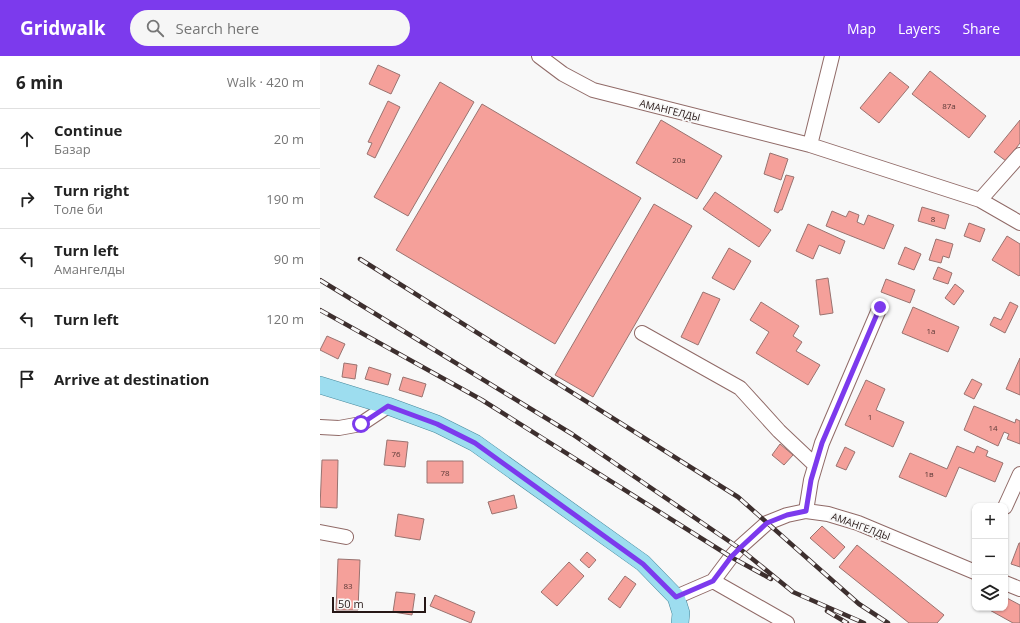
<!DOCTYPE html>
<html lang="en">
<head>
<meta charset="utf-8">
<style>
	body { margin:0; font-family:"Open Sans",sans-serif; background:#f6f6f6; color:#222 }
	.controls { position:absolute; right:12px; bottom:12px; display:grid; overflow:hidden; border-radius:8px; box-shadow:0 1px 3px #0004 }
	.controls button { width:36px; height:36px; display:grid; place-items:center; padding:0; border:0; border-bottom:1px solid #e0e0e0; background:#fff; color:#222; font:20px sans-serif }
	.scale { position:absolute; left:12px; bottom:10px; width:94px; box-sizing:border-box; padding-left:4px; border:2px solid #261716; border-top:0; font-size:11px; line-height:14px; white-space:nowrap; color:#261716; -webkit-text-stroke:3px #f8f8f8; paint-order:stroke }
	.stop { position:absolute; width:12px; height:12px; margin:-9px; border:3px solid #7c3aed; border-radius:50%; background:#fff }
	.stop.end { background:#7c3aed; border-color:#fff; box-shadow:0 1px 4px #0008 }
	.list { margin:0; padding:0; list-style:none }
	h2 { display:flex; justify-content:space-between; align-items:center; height:52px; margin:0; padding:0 16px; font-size:17px }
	h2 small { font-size:13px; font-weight:400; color:#767676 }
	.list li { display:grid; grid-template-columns:26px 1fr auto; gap:12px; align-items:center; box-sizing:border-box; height:60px; padding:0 16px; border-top:1px solid #e0e0e0 }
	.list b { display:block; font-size:15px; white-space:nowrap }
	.list p { margin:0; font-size:13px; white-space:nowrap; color:#767676 }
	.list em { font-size:13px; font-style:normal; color:#767676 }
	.icon { flex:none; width:22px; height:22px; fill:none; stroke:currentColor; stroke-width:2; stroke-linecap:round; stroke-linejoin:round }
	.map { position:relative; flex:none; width:700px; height:567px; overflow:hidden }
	header { display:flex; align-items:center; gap:24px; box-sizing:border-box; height:56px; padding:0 20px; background:#7c3aed; color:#fff }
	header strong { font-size:19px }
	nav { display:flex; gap:22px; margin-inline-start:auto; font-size:14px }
	.search { width:280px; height:36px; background:#f6f6f6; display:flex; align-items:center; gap:10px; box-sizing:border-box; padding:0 14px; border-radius:22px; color:#767676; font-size:15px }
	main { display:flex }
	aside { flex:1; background:#fff }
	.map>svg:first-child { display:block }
	.building { fill:#f5a09a; stroke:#997370 }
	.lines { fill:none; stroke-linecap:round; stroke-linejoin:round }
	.minor-casing { stroke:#906a67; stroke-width:16 }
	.major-casing { stroke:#48899c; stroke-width:18 }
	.minor { stroke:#fff; stroke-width:14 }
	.major { stroke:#9dddef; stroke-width:17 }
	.rail-casing { stroke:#3d2f2e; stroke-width:4.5 }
	.rail { stroke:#f8f8f8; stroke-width:3; stroke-dasharray:9; stroke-linecap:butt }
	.route { stroke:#7c3aed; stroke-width:5 }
	.labels { text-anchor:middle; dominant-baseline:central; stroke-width:3.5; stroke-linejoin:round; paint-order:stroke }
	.number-label { font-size:8px; fill:#5a3937 }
	.street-label { font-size:10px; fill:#261716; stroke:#f8f8f8 }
</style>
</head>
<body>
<header>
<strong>Gridwalk</strong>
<div class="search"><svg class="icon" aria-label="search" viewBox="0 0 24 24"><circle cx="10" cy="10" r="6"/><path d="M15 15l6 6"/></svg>Search here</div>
<nav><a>Map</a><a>Layers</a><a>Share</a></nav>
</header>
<main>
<aside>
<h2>6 min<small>Walk · 420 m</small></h2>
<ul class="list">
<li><svg class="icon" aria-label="ahead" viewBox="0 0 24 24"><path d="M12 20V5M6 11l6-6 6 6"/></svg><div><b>Continue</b><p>Базар</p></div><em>20 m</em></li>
<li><svg class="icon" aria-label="right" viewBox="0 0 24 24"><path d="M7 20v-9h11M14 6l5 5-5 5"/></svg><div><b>Turn right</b><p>Толе би</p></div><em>190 m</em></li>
<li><svg class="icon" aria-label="left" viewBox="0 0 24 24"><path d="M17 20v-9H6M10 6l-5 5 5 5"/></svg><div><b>Turn left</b><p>Амангелды</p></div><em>90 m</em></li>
<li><svg class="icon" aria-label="left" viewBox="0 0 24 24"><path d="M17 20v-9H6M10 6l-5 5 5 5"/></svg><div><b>Turn left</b></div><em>120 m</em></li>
<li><svg class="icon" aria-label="arrive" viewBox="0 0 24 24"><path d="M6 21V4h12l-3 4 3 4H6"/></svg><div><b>Arrive at destination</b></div></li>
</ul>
</aside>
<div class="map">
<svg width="700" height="567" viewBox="0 0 700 567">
	<rect width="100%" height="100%" fill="#f8f8f8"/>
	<path class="building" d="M58,9L80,19L71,38L49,28Z
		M610,15L666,60L649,82L592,38Z
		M570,16L589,31L559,67L540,52Z
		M120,26L154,46L88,160L54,141Z
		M68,45L80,51L55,102L47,98L52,87L48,86Z
		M162,48L321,142L235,288L76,194Z
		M341,64L402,100L377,143L316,107Z
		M700,64V87L686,105L674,96Z
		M450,97L468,103L461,124L444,118Z
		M466,119L474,121L462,154H460L458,157L454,155Z
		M395,136L451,174L439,191L383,153Z
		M334,148L372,170L273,341L235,319Z
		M602,151L629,159L625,173L598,165Z
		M512,155L526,161L529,155L539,159L537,166L544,169L548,159L574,169L564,193L506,170Z
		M649,167L665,173L660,186L644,180Z
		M488,168L525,185L520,198L499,189L493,203L476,195Z
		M687,180L700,188V219L699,220L672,204Z
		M616,183L633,188L629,202L623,200L621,207L609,204Z
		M585,191L601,198L594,214L578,208Z
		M409,192L431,205L414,234L392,222Z
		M618,211L632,217L628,228L613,223Z
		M508,222L513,257L500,259L496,224Z
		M566,223L595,234L590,247L561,236Z
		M635,228L644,235L634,249L625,242Z
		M383,236L400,243L378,289L361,281Z
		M441,246L479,270L473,280L482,286L476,295L500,309L488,329L436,297L449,276L430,264Z
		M690,246L698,250L685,277L670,269L674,261L681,264Z
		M593,251L639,271L628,296L582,277Z
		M7,280L25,288L18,303L0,294Z
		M700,302V339L686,333Z
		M24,307L37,309L35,323L22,321Z
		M49,311L71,318L68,329L45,323Z
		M83,321L106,328L102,341L79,334Z
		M652,323L662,328L654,343L644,338Z
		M546,324L565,333L556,354L584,366L573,391L525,369Z
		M654,350L695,367L696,363L700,365V388L687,383L689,378L684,376L678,390L644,374Z
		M67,384L88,386L85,411L64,409Z
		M460,388L473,399L464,409L452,399Z
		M637,390L654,397L657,390L668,395L666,400L683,407L675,426L639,411L626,441L579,421L590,397L627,413Z
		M525,391L535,396L526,414L516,410Z
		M2,404H18L17,452L0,451Z
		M107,405H143V427H107Z
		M194,439L197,452L172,458L168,446Z
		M78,458L104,463L100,484L75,480Z
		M502,470L525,491L514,503L490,482Z
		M699,487H700V511L691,508Z
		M537,489L624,559L617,567H589L519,511Z
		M267,496L276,504L269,512L260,504Z
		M18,503L40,504L38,554H16Z
		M249,506L264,520L237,550L221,536Z
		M305,520L316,528L300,552L288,543Z
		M76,536L95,538L92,559L73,556Z
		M115,539L155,556L151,567L110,550Z
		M685,541L700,549V567H693L666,552H685Z"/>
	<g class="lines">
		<defs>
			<path id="minor" d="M219,0L243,18L273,34L490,89L660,144L700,167
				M490,89L512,0
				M660,144L700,99
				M322,277L420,332L459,375L495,409
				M0,371L19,372L41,368L68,350
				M685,451L700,418
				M486,455L491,424L502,387L560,251
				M0,476L26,481
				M393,525L467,567
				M685,527L700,533
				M356,541L393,525L411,501L419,492L447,467L467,459L486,455L508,458L538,467L655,516"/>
			<path id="major" d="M0,329L68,350L117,368L155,387L323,507L356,541L361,557L360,567"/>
		</defs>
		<use href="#minor" class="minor-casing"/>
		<use href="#major" class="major-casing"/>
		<use href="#minor" class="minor"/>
		<use href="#major" class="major"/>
		<defs>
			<path id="rail" d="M40,203L418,441L539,548L568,567
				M0,224L252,378L419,492L473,536L544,567
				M0,254L162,344L411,501L451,523
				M507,555L527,567"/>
		</defs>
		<use href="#rail" class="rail-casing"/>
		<use href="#rail" class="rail"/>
	</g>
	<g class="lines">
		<path class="route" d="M41,368L68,350L117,368L155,387L323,508L356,541L393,525L411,501L420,492L447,467L467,459L486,455L491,424L502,387L560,251"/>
	</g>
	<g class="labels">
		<g class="number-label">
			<text x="629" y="49">87а</text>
			<text x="359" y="103">20а</text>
			<text x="613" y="162">8</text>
			<text x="611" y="274">1а</text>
			<text x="550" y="360">1</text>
			<text x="673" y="371">14</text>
			<text x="76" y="397">76</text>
			<text x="125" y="416">78</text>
			<text x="609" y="417">1в</text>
			<text x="28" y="529">83</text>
		</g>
		<g class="street-label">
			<text transform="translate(350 54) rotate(14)">АМАНГЕЛДЫ</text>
			<text transform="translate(541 470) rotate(20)">АМАНГЕЛДЫ</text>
		</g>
	</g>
</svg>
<div class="controls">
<button>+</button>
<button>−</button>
<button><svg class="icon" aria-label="layers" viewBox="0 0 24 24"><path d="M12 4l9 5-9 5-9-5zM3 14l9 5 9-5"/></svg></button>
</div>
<div class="scale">50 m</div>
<div class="stop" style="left:41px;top:368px"></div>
<div class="stop end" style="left:560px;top:251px"></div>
</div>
</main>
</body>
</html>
